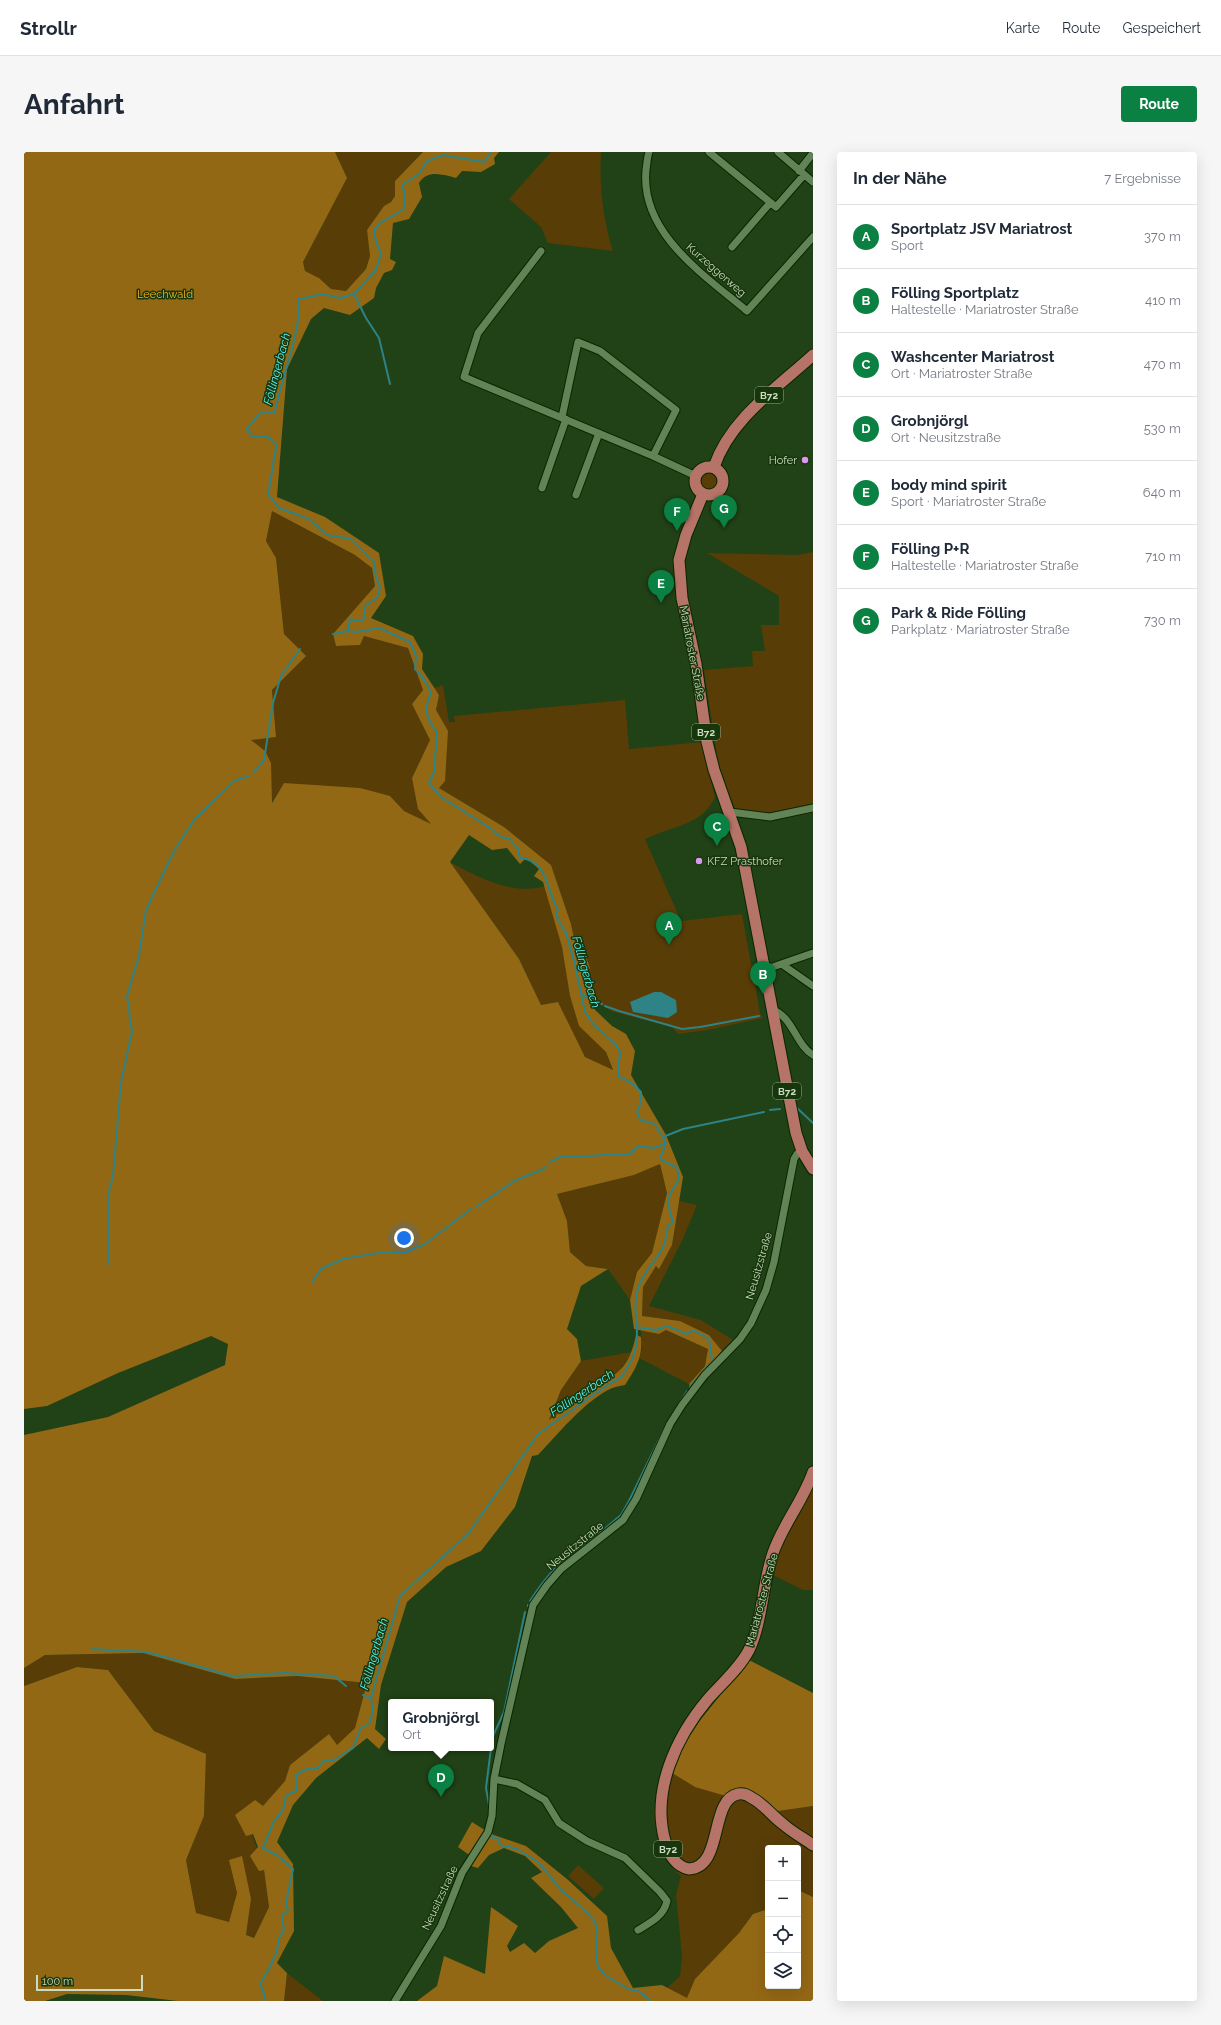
<!DOCTYPE html>
<html lang="de">
<head>
<meta charset="utf-8">
<style>
	body { margin:0; font-family:Raleway,sans-serif; background:#f6f6f7; color:#1f2937 }
	.controls { position:absolute; right:12px; bottom:12px; display:grid; overflow:hidden; border-radius:4px; box-shadow:0 4px 16px #0002 }
	.controls button { width:36px; height:36px; display:grid; place-items:center; padding:0; border:0; border-bottom:1px solid #e0e1e3; background:#fff; color:#1f2937; font:20px sans-serif }
	.scale { position:absolute; left:12px; bottom:10px; width:107px; box-sizing:border-box; padding-left:4px; border:2px solid #c9dcc3; border-top:0; font-size:11px; line-height:14px; white-space:nowrap; color:#c9dcc3; -webkit-text-stroke:3px #17360b; paint-order:stroke }
	.you { position:absolute; left:380px; top:1086px; width:14px; height:14px; margin:-10px; border:3px solid #fff; border-radius:50%; background:#1a73e8; box-shadow:0 0 0 6px #1a73e833 }
	.badge { display:grid; place-items:center; width:26px; height:26px; border-radius:50%; background:#0b8043; color:#fff; font-size:13px; font-weight:700 }
	.pin { position:absolute; translate:-50% -33px; filter:drop-shadow(0 1px 2px #0008) }
	.pin::after { content:''; position:absolute; top:21px; width:14px; height:12px; background:inherit; clip-path:polygon(0 0,100% 0,50% 100%) }
	.popup { position:absolute; left:364px; top:1547px; width:106px; height:52px; box-sizing:border-box; display:grid; place-content:center; border-radius:4px; background:#fff; filter:drop-shadow(0 1px 3px #0005); font-size:13px; white-space:nowrap; color:#747a83 }
	.popup b { font-size:15px; color:#1f2937 }
	.popup::after { content:''; position:absolute; left:50%; top:100%; margin-left:-8px; border:8px solid transparent; border-top-color:#fff }
	.list { margin:0; padding:0; list-style:none }
	h2 { display:flex; justify-content:space-between; align-items:center; height:52px; margin:0; padding:0 16px; font-size:17px }
	h2 small { font-size:13px; font-weight:400; color:#747a83 }
	.list li { display:grid; grid-template-columns:26px 1fr auto; gap:12px; align-items:center; box-sizing:border-box; height:64px; padding:0 16px; border-top:1px solid #e0e1e3 }
	.list b { display:block; font-size:15px; white-space:nowrap }
	.list p { margin:0; font-size:13px; white-space:nowrap; color:#747a83 }
	.list em { font-size:13px; font-style:normal; color:#747a83 }
	.icon { flex:none; width:22px; height:22px; fill:none; stroke:currentColor; stroke-width:2; stroke-linecap:round; stroke-linejoin:round }
	.map { position:relative; flex:none; width:789px; height:1849px; overflow:hidden; border-radius:4px }
	header { display:flex; align-items:center; gap:24px; box-sizing:border-box; height:56px; padding:0 20px; background:#fff; border-bottom:1px solid #e0e1e3 }
	header strong { font-size:19px }
	nav { display:flex; gap:22px; margin-inline-start:auto; font-size:14px }
	.intro { display:flex; align-items:center; justify-content:space-between; box-sizing:border-box; height:96px; padding:0 24px }
	h1 { margin:0; font-size:28px }
	.button { padding:10px 18px; border-radius:4px; background:#0b8043; color:#fff; font-size:14px; font-weight:700 }
	main { display:flex; gap:24px; padding:0 24px }
	aside { flex:1; background:#fff; border-radius:4px; box-shadow:0 4px 16px #0002 }
	.map>svg:first-child { display:block }
	.green { fill:#583d07 }
	.forest { fill:#936815; fill-rule:evenodd }
	.water { fill:#2d8386 }
	.lines { fill:none; stroke-linecap:round; stroke-linejoin:round }
	.stream { stroke:#2d8386; stroke-width:2 }
	.minor-casing { stroke:#072700; stroke-width:9 }
	.primary-casing { stroke:#072700; stroke-width:13 }
	.minor { stroke:#618356; stroke-width:7 }
	.primary { stroke:#b67367; stroke-width:11 }
	.poi-dot { fill:#de98f2; stroke:#17360b; stroke-width:1.5 }
	.labels { text-anchor:middle; dominant-baseline:central; stroke-width:3; stroke-linejoin:round; paint-order:stroke }
	.shield { fill:#17360b; stroke:#94aa8c; stroke-width:1 }
	.shield-label { font-size:10px; font-weight:bold; fill:#c9dcc3 }
	.street-label { font-size:11px; fill:#c9dcc3; stroke:#17360b }
	.park-label { font-size:11px; fill:#fdb521; stroke:#17360b }
	.poi-label { font-size:11px; fill:#c9dcc3; stroke:#17360b; text-anchor:end }
	.water-label { font-size:12px; font-style:italic; fill:#55f5fb; stroke:#17360b }
</style>
</head>
<body>
<header>
<strong>Strollr</strong>
<nav><a>Karte</a><a>Route</a><a>Gespeichert</a></nav>
</header>
<div class="intro"><h1>Anfahrt</h1><a class="button">Route</a></div>
<main>
<div class="map">
<svg width="789" height="1849" viewBox="0 0 789 1849">
	<rect width="100%" height="100%" fill="#214116"/>
	<path class="green" d="M311,0H399L371,29V44L367,50L360,54L343,78L346,104L342,117L322,139L307,137L295,126L281,119L279,110L323,26Z
		M527,0H577C575,33 579,68 589,99L524,91L517,75L485,47Z
		M675 329a11 11 0 1 1 22 0a11 11 0 1 1-22 0Z
		M248,359L331,403L348,416L351,434L309,482L312,494L336,493L340,484L384,496L399,538L388,552L406,588L388,626L408,673L380,659L366,644L260,631L247,651L226,588L252,585L248,538L281,504L260,482L252,406L242,389Z
		M789,400V661C760,666 744,672 714,663L699,629L694,610L680,518L729,514L728,499H741L737,473H755V444L683,401L773,403Z
		M419,533L425,570H431L430,564L601,548L605,597L677,590L691,645C679,673 646,675 621,687L657,769L718,762L736,861L739,866L684,878L654,882L648,875L590,860L569,849L571,845L562,820L561,803L552,796L547,772L527,713L480,675L415,636L424,580L412,558L415,543L410,536Z
		M426,710C453,725 490,744 521,734L538,795L546,844L555,874L582,900L589,919L561,905L534,850L517,853L495,807Z
		M636,1012L643,1041L628,1101L613,1120L606,1148L584,1117L562,1114L546,1100L543,1069L533,1042L610,1023Z
		M655,1049L673,1053L658,1089L625,1154L677,1168L709,1188L698,1199L685,1183L656,1169L618,1164L619,1135L632,1114L635,1116L648,1093Z
		M617,1178L635,1182L642,1178L684,1197L681,1214L665,1232L615,1206L618,1198Z
		M608,1200L593,1223L582,1227L525,1269L537,1238L557,1209Z
		M789,1334V1438H779L747,1422L759,1388Z
		M119,1501L211,1527L273,1524L343,1531L331,1576L313,1593L305,1582L266,1613L261,1629L239,1655L228,1682L240,1718L245,1755L230,1786L222,1783L227,1747L205,1708L213,1741L205,1771L172,1761L162,1708L180,1664L182,1602L130,1579L84,1518L53,1515L0,1534V1516L21,1503Z
		M648,1621L671,1635L737,1645L754,1659L789,1654V1745L774,1738V1696H744V1757L729,1762L715,1781L671,1827L663,1847L643,1836L656,1824L658,1804L652,1743L657,1724C633,1706 624,1662 635,1634C637,1630 645,1625 648,1621Z
		M554,1713L580,1736L570,1747L544,1724Z
		M263,1821L299,1849H260Z"/>
	<path class="forest" d="M0,0H311L323,26L279,110L281,119L295,126L307,137L322,139L342,117L346,104L343,78L360,54L367,50L371,44V29L399,0H475L470,6L471,12L457,20L438,19L432,26C419,23 404,17 395,31L398,45L385,67L369,71L366,107L372,110L368,118L360,121L352,136L350,146L326,163L300,156L287,167L263,217L253,345L301,365L355,401L362,444L347,466L389,484L399,502L398,517L415,543L412,558L424,579L421,629L415,636L480,675L527,713L547,772L552,796L561,803L566,816L562,820L571,845L567,854L588,874L602,882L611,899L607,923L642,983L659,1025L648,1093L635,1117L632,1114L619,1135L618,1164L656,1169L685,1183L698,1199L667,1236L665,1232L681,1214L684,1197L642,1178L635,1182L610,1177L606,1148L613,1120L628,1101L643,1041L636,1012L610,1023L533,1042L543,1069L546,1100L562,1114L584,1117L557,1134L543,1177L553,1187L557,1209L537,1238L525,1268L582,1227C601,1220 608,1202 612,1183L617,1185C619,1205 612,1216 601,1233C596,1234 589,1235 584,1238C558,1252 534,1282 514,1303L508,1304L491,1355L457,1399L422,1415L383,1450L357,1533L351,1577L362,1587L355,1597L343,1586L292,1626L269,1653L253,1690L269,1712L270,1779L253,1811L263,1821L260,1849H154L102,1843L43,1842L21,1849H0V1534L53,1515L84,1518L130,1579L182,1602L180,1664L162,1708L172,1761L205,1770L213,1741L205,1708L218,1704L227,1747L222,1783L230,1786L245,1755L240,1718L235,1719L226,1704L234,1695L229,1682L222,1684L211,1663L231,1648L239,1654L261,1629L266,1613L305,1582L313,1593L331,1576L343,1531L273,1524L211,1527L119,1501L21,1503L0,1516V1283L84,1265L201,1213L204,1192L187,1184L94,1221L23,1254L0,1257ZM248,359L331,403L348,416L351,434L309,482L312,494L336,493L340,484L384,496L399,538L388,552L406,588L388,626L394,657L407,672L380,659L366,644L336,636L260,631L248,651L247,611L241,599L227,588L252,585L248,538L282,504L260,482L252,406L242,389ZM445,683L468,698L483,696L496,712L502,706L515,717L510,724L519,730L538,795L546,844L555,874L582,900L589,918L561,905L534,850L517,853L495,807L426,710Z
		M725,1508L789,1541V1654L754,1659L737,1645L702,1644L671,1635L648,1621L657,1597L677,1567Z
		M448,1670L467,1682L502,1694L543,1727L583,1764L587,1796L609,1836L638,1833L663,1846L671,1827L715,1781L729,1762L744,1757V1834H774V1738L789,1745V1849H393L413,1834L420,1804L461,1822L467,1755L494,1774L483,1794L486,1800L500,1791L511,1801L525,1789L554,1776L537,1755L507,1726L518,1720L501,1704L480,1696L465,1703L454,1716L447,1714L451,1707L434,1695Z"/>
	<path class="water" d="M630,840H637L652,848L653,860L644,866L609,860L606,850Z"/>
	<g class="lines">
		<path class="stream" d="M330,142L342,166L355,186L366,232
			M309,482L323,479
			M230,620L240,608L249,551L257,524L276,497
			M557,842L578,852
			M581,854L595,859L658,877L676,875L735,864
			M772,955L789,971
			M746,958L756,957
			M639,985L659,977L740,960
			M526,1010L536,1005L606,1002L614,994L630,996L642,991
			M452,1055L492,1028L520,1017L522,1014
			M85,1112L84,1043L89,1024L97,931L108,879L103,844L115,804L122,758L150,699L170,668L210,629L225,624
			M288,1130L297,1117L319,1107L353,1101L382,1100L401,1092L447,1057
			M613,1175L632,1178L643,1174L663,1182L669,1178L685,1187L688,1208
			M666,1235L685,1213
			M565,1390L597,1363L605,1349L644,1269L663,1239
			M506,1449C520,1427 537,1406 560,1393
			M504,1454V1453
			M68,1497L123,1500L208,1524L261,1521L310,1524L322,1534
			M339,1543L347,1546
			M467,1596L469,1584L480,1560L501,1460
			M465,1653L462,1636L467,1596
			M467,1681L469,1686L474,1687L476,1693L493,1697L514,1710L539,1740L564,1761L572,1772V1808L575,1816L581,1823L604,1837L615,1839L627,1849
			M240,1849L241,1844L236,1832L245,1817L253,1799L255,1786L260,1778L258,1763L264,1759L262,1751L269,1717L253,1703L239,1696L250,1669L259,1658L262,1644L273,1638V1622L285,1616H294L300,1608H310L329,1596L337,1576L346,1571L349,1557L347,1546L376,1444L445,1381L514,1282L585,1232C598,1226 599,1224 606,1211C621,1185 606,1162 614,1136C620,1118 631,1111 638,1097C642,1090 643,1081 644,1073L649,1071L644,1052L646,1042L655,1027L653,1016L636,1007L642,991L631,972L616,968L613,958L617,951V940L609,932L594,924V910L597,901L592,893L570,873L561,860L550,809L542,781L532,764L534,758C522,738 524,708 496,706L494,697L486,687L477,685L463,674L417,645L405,631L410,620L413,580C403,568 399,557 407,541L400,527L391,517L392,504L386,490L355,476L332,480L324,479L326,467L333,469L339,468L341,464V454L353,446L356,435L352,426L350,410L327,387L303,383L285,367L255,356L244,342C248,326 248,310 253,293L243,284L228,285L223,277L236,261L251,260C258,221 276,187 275,147L299,142L316,146L330,142L352,118L357,101L352,90L350,78L356,71L380,57L381,42L378,33L395,22L403,9L419,3L460,10L467,0"/>
		<defs>
			<path id="minor" d="M625,0C623,6 623,12 622,18C616,81 680,123 723,159L789,85
				M685,0L752,55L780,23
				M754,0L789,30
				M775,19L789,1
				M708,95L746,51
				M517,99L454,181L440,225L629,304L672,324
				M538,265L554,190L576,199L652,258L629,304
				M518,336L542,267
				M552,343L575,281
				M706,660L746,665L789,656
				M759,813L789,834
				M740,818L789,801
				M747,857C769,864 771,892 789,903
				M470,1627L493,1632L521,1648L535,1671L563,1689L601,1706L636,1740L643,1749C640,1764 626,1771 614,1778
				M371,1849L417,1774L438,1721L464,1680L468,1664L470,1627L477,1592L509,1453L523,1433L537,1417L599,1368L612,1347L646,1272L658,1253L680,1224L716,1187L727,1171L742,1138L750,1110L770,1007L773,1002L778,999"/>
			<path id="primary" d="M671 329a14 14 0 1 1 28 0a14 14 0 1 1-28 0Z
				M690,315C706,267 753,236 789,203
				M679,342L662,383L655,408L658,446L672,512L683,590L690,618L717,695L772,981L778,999L789,1017
				M789,1320C779,1349 759,1372 749,1401C738,1433 739,1468 725,1498C715,1517 698,1531 684,1547C652,1585 627,1639 641,1689C644,1701 652,1715 665,1717C700,1715 685,1648 714,1642C719,1641 724,1643 728,1646C740,1652 748,1664 759,1672C768,1680 779,1686 789,1693"/>
		</defs>
		<use href="#minor" class="minor-casing"/>
		<use href="#primary" class="primary-casing"/>
		<use href="#minor" class="minor"/>
		<use href="#primary" class="primary"/>
	</g>
	<g class="poi-dot">
		<circle cx="781" cy="308" r="4"/>
		<circle cx="675" cy="709" r="4"/>
	</g>
	<g class="labels">
		<g class="shield">
			<rect x="731" y="235" width="28" height="16" rx="3"/>
			<rect x="668" y="572" width="28" height="16" rx="3"/>
			<rect x="749" y="931" width="28" height="16" rx="3"/>
			<rect x="630" y="1689" width="28" height="16" rx="3"/>
		</g>
		<g class="shield-label">
			<text x="745" y="243">B72</text>
			<text x="682" y="580">B72</text>
			<text x="763" y="939">B72</text>
			<text x="644" y="1697">B72</text>
		</g>
		<g class="street-label">
			<text transform="translate(692 118) rotate(41)">Kurzeggerweg</text>
			<text transform="translate(668 501) rotate(79)">Mariatroster Straße</text>
			<text transform="translate(735 1114) rotate(-74)">Neusitzstraße</text>
			<text transform="translate(551 1394) rotate(-39)">Neusitzstraße</text>
			<text transform="translate(738 1448) rotate(-75)">Mariatroster Straße</text>
			<text transform="translate(416 1746) rotate(-65)">Neusitzstraße</text>
		</g>
		<g class="park-label">
			<text x="141" y="142">Leechwald</text>
		</g>
		<g class="poi-label">
			<text x="773" y="308">Hofer</text>
			<text x="683" y="709" text-anchor="start">KFZ Prasthofer</text>
		</g>
		<g class="water-label">
			<text transform="translate(253 217) rotate(-75)">Föllingerbach</text>
			<text transform="translate(562 820) rotate(74)">Föllingerbach</text>
			<text transform="translate(558 1241) rotate(-34)">Föllingerbach</text>
			<text transform="translate(350 1502) rotate(-74)">Föllingerbach</text>
		</g>
	</g>
</svg>
<div class="controls">
<button>+</button>
<button>−</button>
<button><svg class="icon" aria-label="locate" viewBox="0 0 24 24"><circle cx="12" cy="12" r="6"/><path d="M12 2v4M12 18v4M2 12h4M18 12h4"/></svg></button>
<button><svg class="icon" aria-label="layers" viewBox="0 0 24 24"><path d="M12 4l9 5-9 5-9-5zM3 14l9 5 9-5"/></svg></button>
</div>
<div class="scale">100 m</div>
<div class="you"></div>
<div class="pin badge" style="left:645px;top:793px">A</div>
<div class="pin badge" style="left:739px;top:842px">B</div>
<div class="pin badge" style="left:693px;top:694px">C</div>
<div class="pin badge" style="left:417px;top:1645px">D</div>
<div class="popup"><b>Grobnjörgl</b>Ort</div>
<div class="pin badge" style="left:637px;top:451px">E</div>
<div class="pin badge" style="left:653px;top:379px">F</div>
<div class="pin badge" style="left:700px;top:376px">G</div>
</div>
<aside>
<h2>In der Nähe<small>7 Ergebnisse</small></h2>
<ul class="list">
<li><span class="badge">A</span><div><b>Sportplatz JSV Mariatrost</b><p>Sport</p></div><em>370 m</em></li>
<li><span class="badge">B</span><div><b>Fölling Sportplatz</b><p>Haltestelle · Mariatroster Straße</p></div><em>410 m</em></li>
<li><span class="badge">C</span><div><b>Washcenter Mariatrost</b><p>Ort · Mariatroster Straße</p></div><em>470 m</em></li>
<li><span class="badge">D</span><div><b>Grobnjörgl</b><p>Ort · Neusitzstraße</p></div><em>530 m</em></li>
<li><span class="badge">E</span><div><b>body mind spirit</b><p>Sport · Mariatroster Straße</p></div><em>640 m</em></li>
<li><span class="badge">F</span><div><b>Fölling P+R</b><p>Haltestelle · Mariatroster Straße</p></div><em>710 m</em></li>
<li><span class="badge">G</span><div><b>Park &amp; Ride Fölling</b><p>Parkplatz · Mariatroster Straße</p></div><em>730 m</em></li>
</ul>
</aside>
</main>
</body>
</html>
